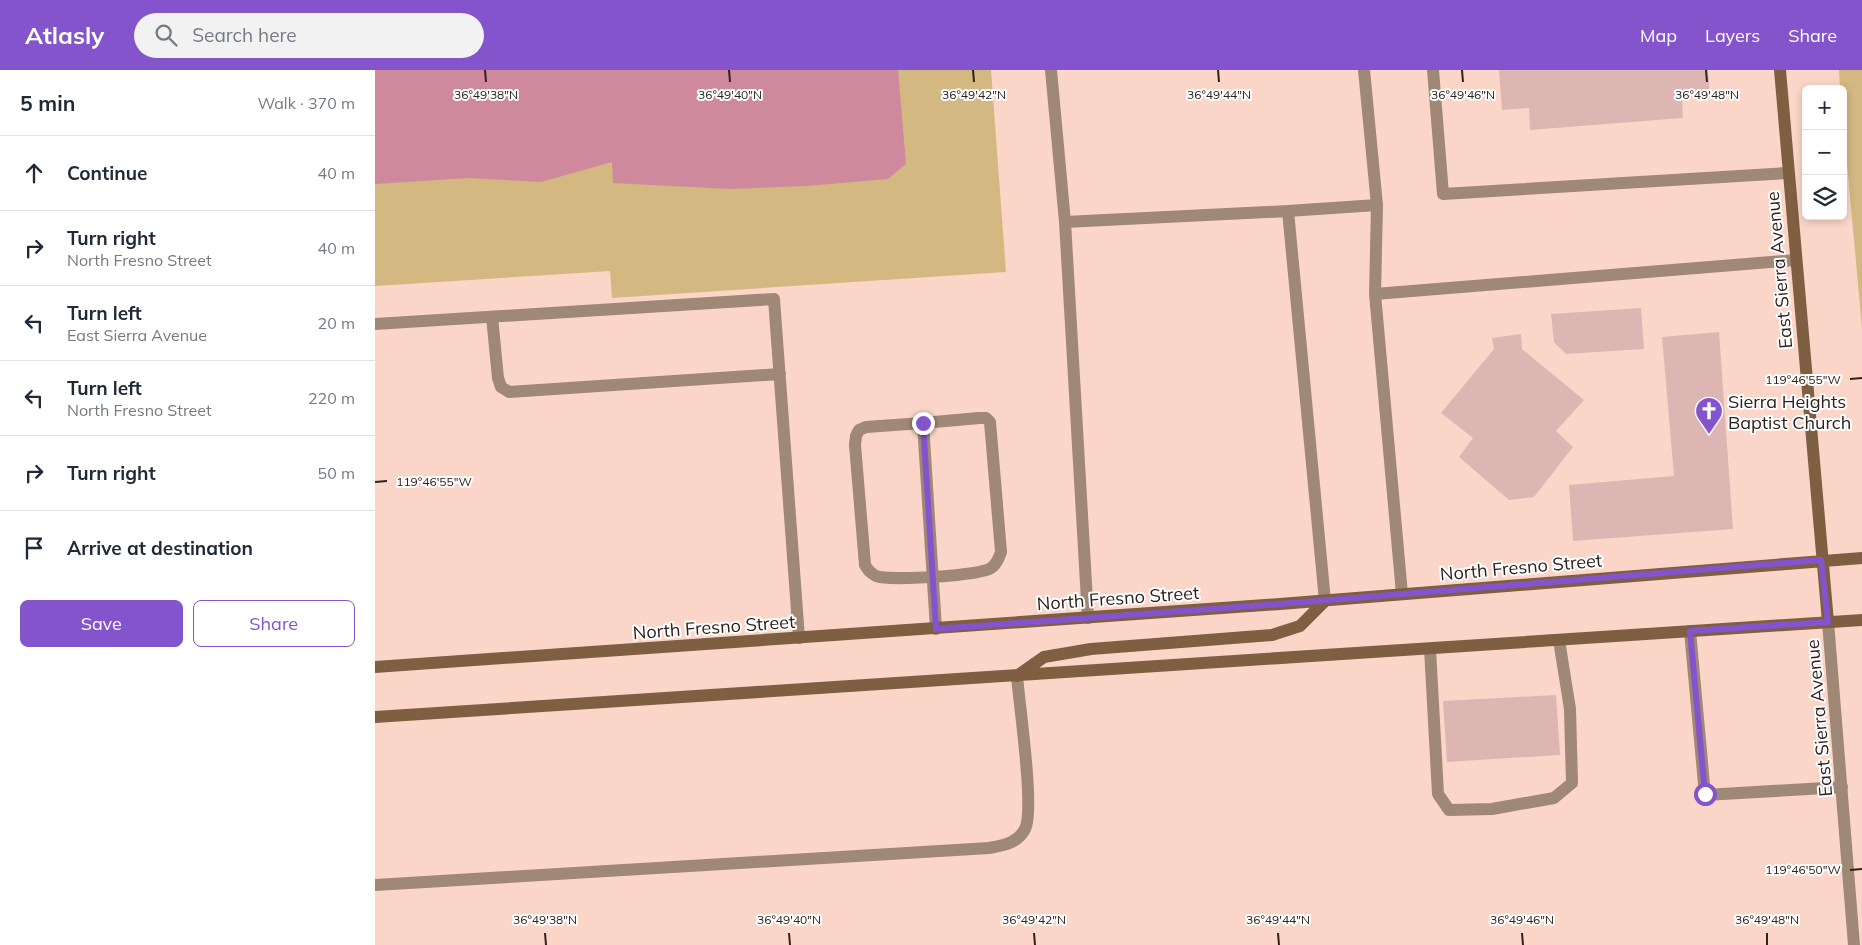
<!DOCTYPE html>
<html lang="en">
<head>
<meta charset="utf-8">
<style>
	body { margin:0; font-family:Mulish,sans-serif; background:#f2f2f3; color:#1f2937 }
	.controls { position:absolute; right:15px; top:15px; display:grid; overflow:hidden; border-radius:8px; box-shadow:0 2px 8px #0003 }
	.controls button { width:45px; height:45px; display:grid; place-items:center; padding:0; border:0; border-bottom:1px solid #e0e1e3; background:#fff; color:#1f2937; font:25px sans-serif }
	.stop { position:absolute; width:15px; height:15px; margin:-11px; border:4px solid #8454cc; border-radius:50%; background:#fff }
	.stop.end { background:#8454cc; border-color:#fff; box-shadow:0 1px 5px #0008 }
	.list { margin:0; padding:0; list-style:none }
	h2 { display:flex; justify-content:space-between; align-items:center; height:65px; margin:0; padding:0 20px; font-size:21px }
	h2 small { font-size:16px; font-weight:400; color:#747a83 }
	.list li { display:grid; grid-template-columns:32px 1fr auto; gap:15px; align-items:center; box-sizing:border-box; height:75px; padding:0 20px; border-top:1px solid #e0e1e3 }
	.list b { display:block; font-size:19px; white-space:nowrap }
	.list p { margin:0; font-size:16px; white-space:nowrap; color:#747a83 }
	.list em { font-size:16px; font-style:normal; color:#747a83 }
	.actions { display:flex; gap:10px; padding:15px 20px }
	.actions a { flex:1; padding:11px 0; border:1px solid #8454cc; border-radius:8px; text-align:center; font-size:18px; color:#8454cc }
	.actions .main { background:#8454cc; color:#fff }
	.icon { flex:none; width:28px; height:28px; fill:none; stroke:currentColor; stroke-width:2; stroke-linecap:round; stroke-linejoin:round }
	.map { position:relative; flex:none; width:1487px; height:875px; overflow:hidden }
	header { display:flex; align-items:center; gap:30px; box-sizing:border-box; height:70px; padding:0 25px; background:#8454cc; color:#fff }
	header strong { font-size:24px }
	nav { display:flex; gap:28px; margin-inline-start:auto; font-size:18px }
	.search { width:350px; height:45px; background:#f2f2f3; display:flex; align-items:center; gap:12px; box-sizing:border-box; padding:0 18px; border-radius:28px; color:#747a83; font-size:19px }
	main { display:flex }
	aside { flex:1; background:#fff }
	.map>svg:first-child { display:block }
	.green { fill:#d4b881 }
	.water { fill:#ce899d }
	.building { fill:#ddb6b4 }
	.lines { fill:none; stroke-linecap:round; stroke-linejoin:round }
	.service { stroke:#9f8875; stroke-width:12 }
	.minor { stroke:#9f8875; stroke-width:12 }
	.secondary { stroke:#7f5f42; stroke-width:12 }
	.route { stroke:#8454cc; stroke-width:6 }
	.ticks { fill:none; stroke:#2e201b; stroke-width:2 }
	.labels { text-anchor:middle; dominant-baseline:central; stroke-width:4; stroke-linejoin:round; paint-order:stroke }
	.street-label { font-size:18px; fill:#2e201b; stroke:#fff }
	.poi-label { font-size:18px; fill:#2e201b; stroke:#fff; text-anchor:start }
	.ticks-label { font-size:12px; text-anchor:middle; fill:#2e201b; stroke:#fff; stroke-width:4; stroke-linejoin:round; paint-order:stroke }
</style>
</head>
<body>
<header>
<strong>Atlasly</strong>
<div class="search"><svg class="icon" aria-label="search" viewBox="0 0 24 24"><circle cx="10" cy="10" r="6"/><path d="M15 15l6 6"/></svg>Search here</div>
<nav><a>Map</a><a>Layers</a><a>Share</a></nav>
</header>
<main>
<aside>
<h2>5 min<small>Walk · 370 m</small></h2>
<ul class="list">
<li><svg class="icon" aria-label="ahead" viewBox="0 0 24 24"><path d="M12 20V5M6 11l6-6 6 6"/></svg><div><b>Continue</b></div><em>40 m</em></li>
<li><svg class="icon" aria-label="right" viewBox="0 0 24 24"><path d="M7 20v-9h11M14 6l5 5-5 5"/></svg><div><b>Turn right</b><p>North Fresno Street</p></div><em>40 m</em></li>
<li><svg class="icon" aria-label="left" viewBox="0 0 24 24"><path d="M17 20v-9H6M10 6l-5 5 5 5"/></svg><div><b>Turn left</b><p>East Sierra Avenue</p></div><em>20 m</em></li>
<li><svg class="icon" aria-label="left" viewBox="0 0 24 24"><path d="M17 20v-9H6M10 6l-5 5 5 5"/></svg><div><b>Turn left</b><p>North Fresno Street</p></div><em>220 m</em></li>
<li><svg class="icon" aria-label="right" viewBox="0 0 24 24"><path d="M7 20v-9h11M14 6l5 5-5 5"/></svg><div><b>Turn right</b></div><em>50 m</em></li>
<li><svg class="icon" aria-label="arrive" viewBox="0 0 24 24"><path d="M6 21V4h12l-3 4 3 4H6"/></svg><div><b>Arrive at destination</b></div></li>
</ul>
<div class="actions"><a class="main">Save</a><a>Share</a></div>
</aside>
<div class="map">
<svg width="1487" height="875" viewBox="0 0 1487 875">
	<rect width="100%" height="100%" fill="#fbd6c8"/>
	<path class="green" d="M0,0H616L631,202L237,228L235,201L0,216Z
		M1464,0H1487V258L1468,50V19H1465Z"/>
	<path class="water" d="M0,0H523L531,94L513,109L432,116L355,119L238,113L237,92L166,112L94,108L0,114Z"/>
	<path class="building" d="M1124,0H1333L1335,26L1307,28L1308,48L1155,60L1154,38L1127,40Z
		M1266,238L1269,279L1191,284L1179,272L1176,244Z
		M1344,262L1358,459L1198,471L1194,415L1299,406L1287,267Z
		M1146,264L1147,279L1209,330L1181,361L1198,377L1159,427L1134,430L1084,387L1098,368L1066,343L1119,279L1117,268Z
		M1181,625L1185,685L1072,692L1068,631Z"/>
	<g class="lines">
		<path class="service" d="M676,0L690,152L913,141L950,531
			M989,0L1002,135L1000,224
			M1058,0L1068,124L1413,103
			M913,141L1002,135
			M690,152L713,548
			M117,247L123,308L126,317L134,322L405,304
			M0,254L399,229L424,568
			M548,353L604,348H611L615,352L626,482C624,488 621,495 616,498C605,506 513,511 501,506C495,503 493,500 490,495L480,375L481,366L484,360L491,357L548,353L561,559
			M1027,524L1000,224L1421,190
			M1315,561L1330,725L1467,717
			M1055,579L1063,724L1074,740L1117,739L1179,728L1197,713L1195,639L1184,570
			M0,815L614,778C629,775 643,773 650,759C660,740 644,633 642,606"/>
		<path class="minor" d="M1453,552L1479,875"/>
		<path class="secondary" d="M1405,0L1453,552
			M0,597L905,534L1487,488
			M642,606L669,587L716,579L897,565L925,556L950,531
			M0,647L1487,550"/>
	</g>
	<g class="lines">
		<path class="route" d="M548,353L561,559L905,534L1446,490L1453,552L1315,561L1330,724"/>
	</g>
	<path class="ticks" d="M110,0L111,12M354,0L355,12M598,0L599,12M843,0L844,12M1087,0L1088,12M1331,0L1332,12M1475,309L1487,308M0,412L12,411M1475,800L1487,799M170,863L171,875M414,863L415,875M659,863L660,875M903,863L904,875M1147,863L1148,875M1392,863V875"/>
	<defs>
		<symbol id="church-pin" viewBox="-11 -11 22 30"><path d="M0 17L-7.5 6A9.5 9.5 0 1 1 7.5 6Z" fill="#8454cc" stroke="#fff"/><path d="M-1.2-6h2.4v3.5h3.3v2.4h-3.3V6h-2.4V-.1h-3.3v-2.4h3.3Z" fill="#fff"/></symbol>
	</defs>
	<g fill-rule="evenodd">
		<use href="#church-pin" x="1318" y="325" width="32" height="43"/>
	</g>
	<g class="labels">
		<g class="street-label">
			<text transform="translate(1404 200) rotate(-95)">East Sierra Avenue</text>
			<text transform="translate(1146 497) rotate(-5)">North Fresno Street</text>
			<text transform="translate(743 528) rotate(-4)">North Fresno Street</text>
			<text transform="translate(339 557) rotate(-4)">North Fresno Street</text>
			<text transform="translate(1444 648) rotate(-95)">East Sierra Avenue</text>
		</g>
		<g class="poi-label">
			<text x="1353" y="331">Sierra Heights<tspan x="1353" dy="21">Baptist Church</tspan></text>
		</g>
	</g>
	<g class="ticks-label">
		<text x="111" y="29">36°49'38"N</text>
		<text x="355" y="29">36°49'40"N</text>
		<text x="599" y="29">36°49'42"N</text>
		<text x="844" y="29">36°49'44"N</text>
		<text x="1088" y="29">36°49'46"N</text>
		<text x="1332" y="29">36°49'48"N</text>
		<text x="1428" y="314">119°46'55"W</text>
		<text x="59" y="416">119°46'55"W</text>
		<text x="1428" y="804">119°46'50"W</text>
		<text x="170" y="854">36°49'38"N</text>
		<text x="414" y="854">36°49'40"N</text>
		<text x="659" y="854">36°49'42"N</text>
		<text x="903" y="854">36°49'44"N</text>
		<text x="1147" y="854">36°49'46"N</text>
		<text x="1392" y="854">36°49'48"N</text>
	</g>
</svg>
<div class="controls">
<button>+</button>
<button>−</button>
<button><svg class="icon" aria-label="layers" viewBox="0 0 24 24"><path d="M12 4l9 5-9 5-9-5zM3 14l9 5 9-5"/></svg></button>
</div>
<div class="stop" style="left:1330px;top:724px"></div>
<div class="stop end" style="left:548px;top:353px"></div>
</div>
</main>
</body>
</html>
